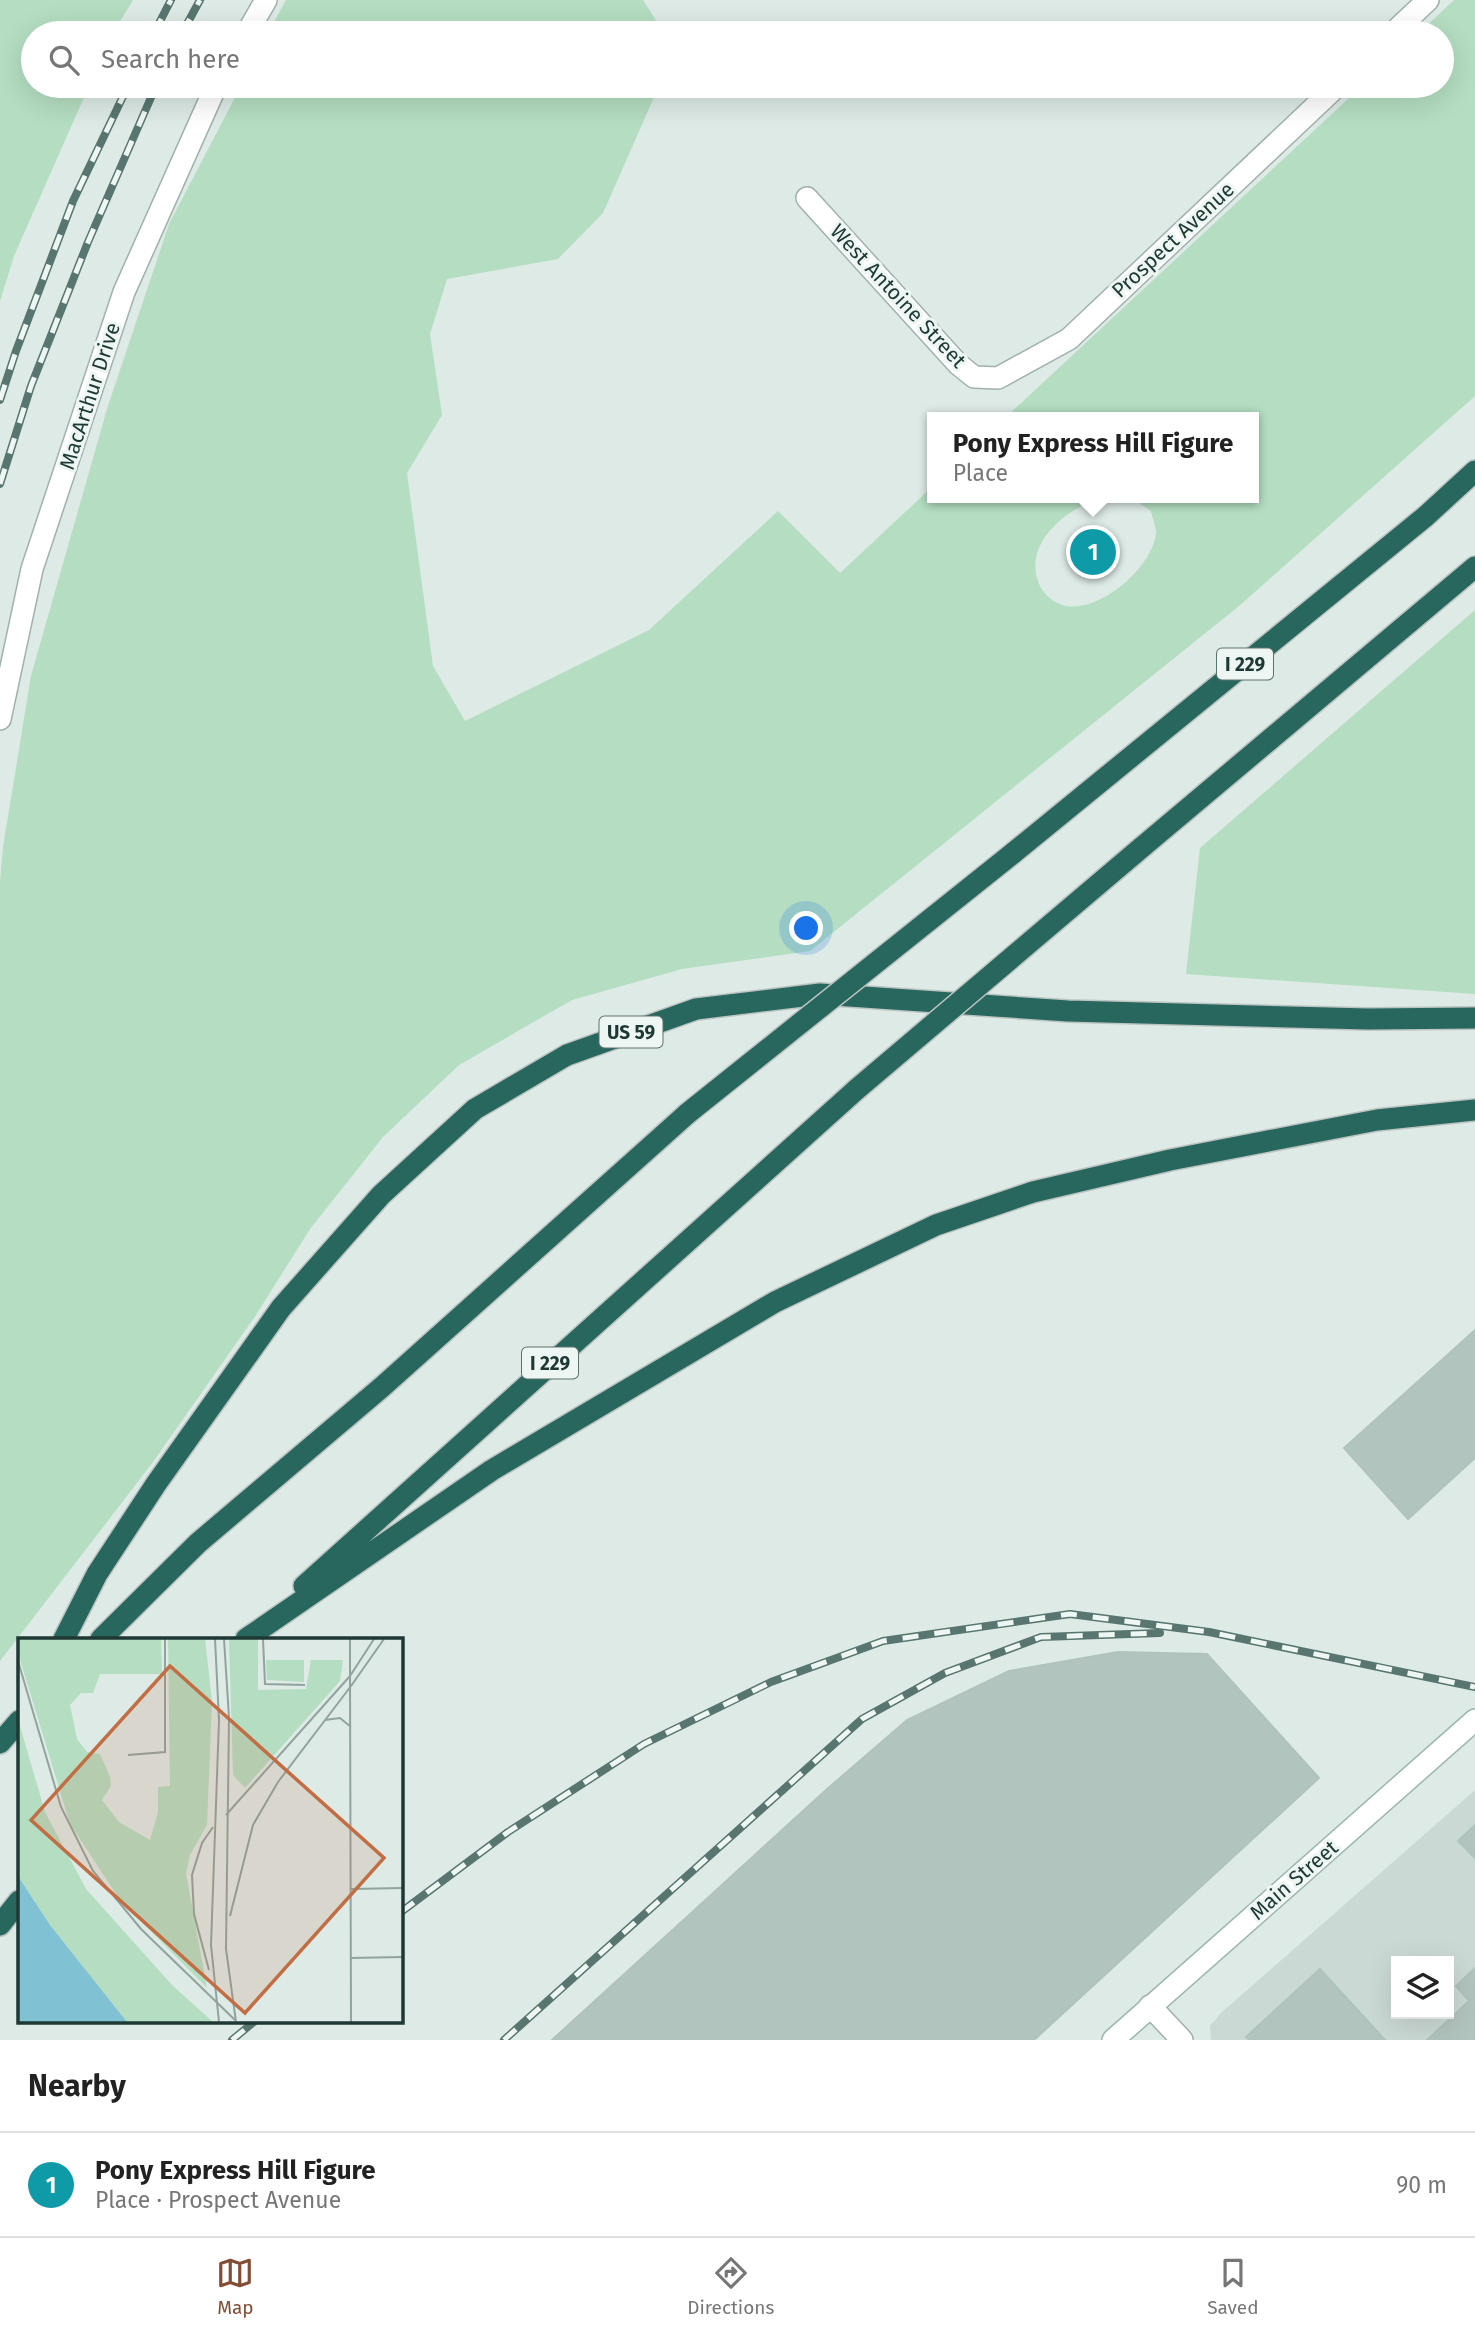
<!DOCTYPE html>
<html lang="en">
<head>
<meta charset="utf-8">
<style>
	body { margin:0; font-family:"Fira Sans",sans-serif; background:#f6f6f6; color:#222 }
	.controls { position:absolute; right:21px; bottom:21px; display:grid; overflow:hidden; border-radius:0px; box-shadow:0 7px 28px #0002 }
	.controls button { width:63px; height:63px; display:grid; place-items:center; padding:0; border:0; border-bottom:2px solid #e0e0e0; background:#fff; color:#222; font:35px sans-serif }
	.you { position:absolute; left:807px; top:929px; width:24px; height:24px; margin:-18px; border:5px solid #fff; border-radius:50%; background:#1a73e8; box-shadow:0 0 0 10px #1a73e833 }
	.badge { display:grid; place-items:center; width:46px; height:46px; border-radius:50%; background:#834c34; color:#fff; font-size:23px; font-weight:700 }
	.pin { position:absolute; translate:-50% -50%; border:4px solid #fff; box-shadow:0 2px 7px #0006 }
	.popup { position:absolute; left:927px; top:412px; width:332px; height:91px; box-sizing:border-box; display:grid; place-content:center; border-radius:0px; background:#fff; filter:drop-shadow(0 2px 5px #0005); font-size:23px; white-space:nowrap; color:#767676 }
	.popup b { font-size:26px; color:#222 }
	.popup::after { content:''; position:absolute; left:50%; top:100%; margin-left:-14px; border:14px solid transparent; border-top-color:#fff }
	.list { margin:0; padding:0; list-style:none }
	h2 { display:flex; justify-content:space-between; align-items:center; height:91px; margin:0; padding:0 28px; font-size:30px }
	h2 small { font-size:23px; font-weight:400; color:#767676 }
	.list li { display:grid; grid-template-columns:46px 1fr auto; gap:21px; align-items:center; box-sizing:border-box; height:105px; padding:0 28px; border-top:2px solid #e0e0e0 }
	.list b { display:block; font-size:26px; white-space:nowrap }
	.list p { margin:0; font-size:23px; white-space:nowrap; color:#767676 }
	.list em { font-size:23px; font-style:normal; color:#767676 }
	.icon { flex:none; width:38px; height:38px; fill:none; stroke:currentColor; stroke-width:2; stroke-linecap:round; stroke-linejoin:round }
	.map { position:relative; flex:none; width:1475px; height:2040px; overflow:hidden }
	.search { position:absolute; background:#fff; box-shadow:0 7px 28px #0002; left:21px; right:21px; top:21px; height:77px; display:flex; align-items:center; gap:18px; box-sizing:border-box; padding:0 24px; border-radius:38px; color:#767676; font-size:26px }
	.sheet { height:196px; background:#fff }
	nav { display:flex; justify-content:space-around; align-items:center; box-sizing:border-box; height:98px; border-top:2px solid #e0e0e0; background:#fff; font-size:19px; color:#767676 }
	nav a { display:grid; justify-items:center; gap:4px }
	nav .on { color:#834c34 }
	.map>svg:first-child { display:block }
	.built { fill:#cbd9d4; fill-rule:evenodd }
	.green { fill:#b4ddc1 }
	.building { fill:#b2c4be; stroke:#afc3bc; stroke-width:2 }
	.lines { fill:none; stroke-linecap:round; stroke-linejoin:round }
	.minor-casing { stroke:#a0b1ac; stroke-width:24 }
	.secondary-casing { stroke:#9bb6ae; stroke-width:24 }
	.motorway-casing { stroke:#bcc4c2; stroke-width:24 }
	.minor { stroke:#fff; stroke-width:21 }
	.secondary { stroke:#fff; stroke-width:21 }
	.motorway { stroke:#28675e; stroke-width:21 }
	.rail-casing { stroke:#58766f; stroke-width:8 }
	.rail { stroke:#edf6f2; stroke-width:5; stroke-dasharray:16; stroke-linecap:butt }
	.motorway-bridge-casing { stroke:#bcc4c2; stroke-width:24; stroke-linecap:butt }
	.motorway-bridge { stroke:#28675e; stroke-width:21 }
	.labels { text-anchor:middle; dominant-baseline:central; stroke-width:6; stroke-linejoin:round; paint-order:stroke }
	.shield { fill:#edf6f2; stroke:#5c726d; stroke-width:2 }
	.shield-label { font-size:19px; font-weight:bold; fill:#1e3934 }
	.street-label { font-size:21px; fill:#1e3934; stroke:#edf6f2 }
	.inset-road { fill:none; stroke:#91a39e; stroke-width:2 }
	.view { fill:#c26e45; fill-opacity:0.15; stroke:#c26e45; stroke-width:3.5 }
	.inset-edge { fill:none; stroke:#1e3934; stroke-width:3.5 }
</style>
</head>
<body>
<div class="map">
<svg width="1475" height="2040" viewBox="0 0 1475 2040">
	<rect width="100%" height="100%" fill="#ddeae5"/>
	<path class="built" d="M1475,1790V2040H1211L1210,2026L1222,2012ZM1396,1961H1449V2014H1396Z"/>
	<path class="green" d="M0,0H133L113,33H33V86H89L14,256L0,301Z
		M286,0H643L664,33H268Z
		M1454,0H1475V396L1239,606L810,951L682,969L572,1000L459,1065L383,1137L310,1229L256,1315L153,1462L0,1661V881L3,847L31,676L107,409L169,224L241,86H659L603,213L558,259L447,279L430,334L442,415L407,473L433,666L465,721L649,630L778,511L840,573L932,487V498H1100C1066,509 1022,544 1039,584C1043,593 1051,601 1062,605C1097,616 1154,567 1156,532C1156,526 1152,517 1151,511L1132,498H1254V417H1006L1362,86H1442V33H1419Z
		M1475,610V994L1186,974L1200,848Z"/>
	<path class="building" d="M1475,1330V1458L1408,1519L1344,1448Z
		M1118,1652L1207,1654L1319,1778L1034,2040H552L826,1790L907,1720L1009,1671Z
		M1475,1825V1858L1458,1841Z
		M1475,1968V2040H1427L1469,2001L1456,1986Z
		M1320,1969L1385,2040H1250L1246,2037Z"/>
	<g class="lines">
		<defs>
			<path id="minor" d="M247,33L266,0
				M1393,33L1428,0
				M807,198L958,364L974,377L998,378L1069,339L1337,86
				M0,719L32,569L124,292L216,86
				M1150,2006L1182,2040"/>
			<path id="secondary" d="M1113,2040L1475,1720"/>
			<path id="motorway" d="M1141,848L1475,567
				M1012,854L1426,516L1475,471
				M304,1586L857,1089
				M64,1639L97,1574L156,1484L281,1308L381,1195L475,1109L567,1055L696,1009L820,994L1068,1011L1368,1019L1475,1018
				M101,1639L198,1543L382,1387L688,1113
				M246,1639L492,1470L775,1302L936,1225L1033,1192L1170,1160L1377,1120L1475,1110
				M0,1743L19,1721
				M0,1925L19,1901"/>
		</defs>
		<use href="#minor" class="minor-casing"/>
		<use href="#secondary" class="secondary-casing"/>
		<use href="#motorway" class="motorway-casing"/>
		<use href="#minor" class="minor"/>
		<use href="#secondary" class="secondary"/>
		<use href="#motorway" class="motorway"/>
		<defs>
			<path id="rail" d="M154,33L171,0
				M182,33L200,0
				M0,400L16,351L73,201L128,86
				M0,484L31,386L88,242L156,86
				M401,1912L508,1832L644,1744L771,1682L883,1641L1070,1614L1209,1632L1475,1687
				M232,2040L255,2021
				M504,2040L862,1719L945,1673L1041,1637L1160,1633"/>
		</defs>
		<use href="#rail" class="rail-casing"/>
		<use href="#rail" class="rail"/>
		<defs>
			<path id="motorway-bridge" d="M857,1089L1141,848
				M688,1113L1012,854"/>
		</defs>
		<use href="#motorway-bridge" class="motorway-bridge-casing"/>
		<use href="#motorway-bridge" class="motorway-bridge"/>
	</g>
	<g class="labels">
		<g class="shield">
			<rect x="1217" y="648.5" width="56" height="31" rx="5"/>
			<rect x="599.5" y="1016.5" width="63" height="31" rx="5"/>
			<rect x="522" y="1347.5" width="56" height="31" rx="5"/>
		</g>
		<g class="shield-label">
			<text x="1245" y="664">I 229</text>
			<text x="631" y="1032">US 59</text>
			<text x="550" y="1363">I 229</text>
		</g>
		<g class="street-label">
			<text transform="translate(1173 240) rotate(-43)">Prospect Avenue</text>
			<text transform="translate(898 296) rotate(47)">West Antoine Street</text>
			<text transform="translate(90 396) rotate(-72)">MacArthur Drive</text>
			<text transform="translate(1294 1880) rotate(-41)">Main Street</text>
		</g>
	</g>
	<g transform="translate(18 1638)">
		<rect width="385" height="385" fill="#ddeae5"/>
		<path d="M0,1H143L144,36H82L75,55H63L52,67L59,101L69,114L82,116L92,139L93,148L84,162L101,184L132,202L140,174V149L152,148L150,1H187L194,63L189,187L172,217L168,235L189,350L102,262L52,186L0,15ZM211,1H240V52L288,51L293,22H325L322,43L227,150L215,137ZM248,22H286V44L249,42ZM0,81L27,174L68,251L154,347L195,384H109L32,287L0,238Z" fill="#b4ddc1"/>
		<path d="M0,238L32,287L109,384H0Z" fill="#80c1d3"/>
		<path class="inset-road" d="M197,1L201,82L193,307L201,384M206,1L211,80L208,311L218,384M245,1L247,46L287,47M0,23L43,169L75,233L123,291L218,383M332,38V1M333,48L366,1M307,82L322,80L333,89M110,117L147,114V1M208,177L332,38M332,251L385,250M212,278L235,187L260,144L333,48M332,320L385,319M191,332L176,276L174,237L184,205L195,189M333,384L332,38L356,1"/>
		<path class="view" d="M152,28L366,220L227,375L13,182Z"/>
		<rect width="385" height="385" class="inset-edge"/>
	</g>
</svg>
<div class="controls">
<button><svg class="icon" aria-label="layers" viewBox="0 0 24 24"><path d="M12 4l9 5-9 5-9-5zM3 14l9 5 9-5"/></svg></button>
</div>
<div class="you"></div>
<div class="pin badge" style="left:1093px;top:552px;background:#0f9aa8">1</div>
<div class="popup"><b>Pony Express Hill Figure</b>Place</div>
<div class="search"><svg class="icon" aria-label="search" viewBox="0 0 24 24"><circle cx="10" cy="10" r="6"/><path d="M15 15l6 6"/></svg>Search here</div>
</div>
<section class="sheet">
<h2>Nearby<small></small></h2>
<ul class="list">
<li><span class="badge" style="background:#0f9aa8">1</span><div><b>Pony Express Hill Figure</b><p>Place · Prospect Avenue</p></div><em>90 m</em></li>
</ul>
</section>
<nav>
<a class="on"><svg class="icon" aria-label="map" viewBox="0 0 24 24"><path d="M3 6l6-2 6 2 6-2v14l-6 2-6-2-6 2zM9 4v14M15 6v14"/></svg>Map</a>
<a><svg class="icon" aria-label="directions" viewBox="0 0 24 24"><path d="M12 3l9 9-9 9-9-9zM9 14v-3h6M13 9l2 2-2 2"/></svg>Directions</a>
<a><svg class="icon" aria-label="saved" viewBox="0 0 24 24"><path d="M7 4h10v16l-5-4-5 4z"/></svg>Saved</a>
</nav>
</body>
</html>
